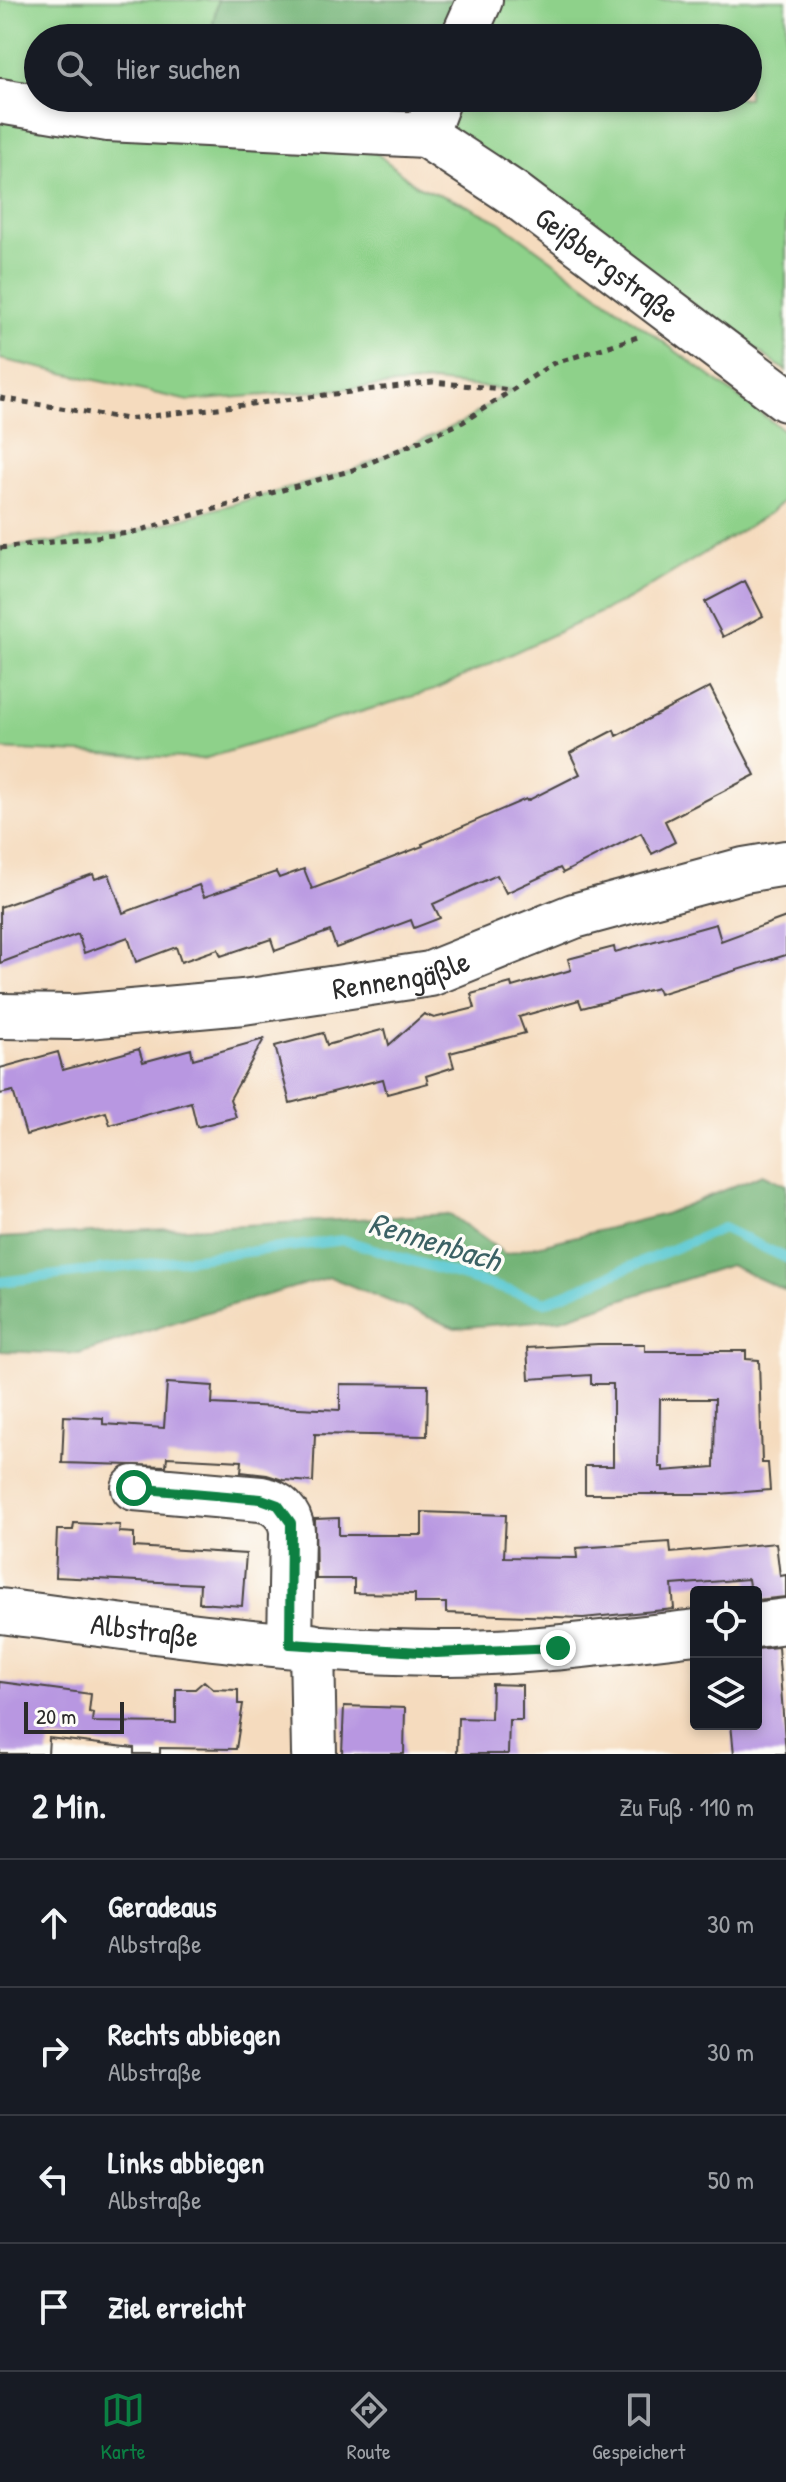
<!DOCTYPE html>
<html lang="de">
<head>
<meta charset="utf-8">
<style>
	body { margin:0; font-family:"Patrick Hand",sans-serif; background:#20242c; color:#f1f3f6 }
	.controls { position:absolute; right:24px; bottom:24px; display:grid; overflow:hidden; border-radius:8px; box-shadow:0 4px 12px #0003 }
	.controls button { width:72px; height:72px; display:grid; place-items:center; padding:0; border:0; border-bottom:2px solid #363941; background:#171b24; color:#f1f3f6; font:40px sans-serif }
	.scale { position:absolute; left:24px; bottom:20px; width:100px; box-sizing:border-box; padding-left:8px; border:4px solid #2b2b2b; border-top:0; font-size:22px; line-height:28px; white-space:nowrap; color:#2b2b2b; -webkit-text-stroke:6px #fdfcf7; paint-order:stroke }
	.stop { position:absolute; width:24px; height:24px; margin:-18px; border:6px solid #0b8043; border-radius:50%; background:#fff }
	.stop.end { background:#0b8043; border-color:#fff; box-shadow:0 2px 8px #0008 }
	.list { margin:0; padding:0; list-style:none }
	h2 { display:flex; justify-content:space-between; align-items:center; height:104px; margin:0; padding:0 32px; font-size:34px }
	h2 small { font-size:26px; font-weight:400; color:#9ea1a6 }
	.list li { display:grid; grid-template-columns:52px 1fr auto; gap:24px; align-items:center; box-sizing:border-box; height:128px; padding:0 32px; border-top:2px solid #363941 }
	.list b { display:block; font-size:30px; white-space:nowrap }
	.list p { margin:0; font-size:26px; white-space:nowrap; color:#9ea1a6 }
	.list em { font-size:26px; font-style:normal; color:#9ea1a6 }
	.icon { flex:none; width:44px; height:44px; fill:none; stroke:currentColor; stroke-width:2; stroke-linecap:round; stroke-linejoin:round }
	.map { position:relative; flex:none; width:786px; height:1754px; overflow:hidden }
	.search { position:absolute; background:#171b24; box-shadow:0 4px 12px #0003; left:24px; right:24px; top:24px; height:88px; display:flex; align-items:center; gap:20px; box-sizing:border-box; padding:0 28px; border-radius:44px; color:#9ea1a6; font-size:30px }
	.sheet { height:616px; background:#171b24 }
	nav { display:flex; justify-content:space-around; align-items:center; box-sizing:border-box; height:112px; border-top:2px solid #363941; background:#171b24; font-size:22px; color:#9ea1a6 }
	nav a { display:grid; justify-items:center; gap:4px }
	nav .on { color:#0b8043 }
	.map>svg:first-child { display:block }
	.green { fill:#8ed18a; stroke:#5c7e5a; stroke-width:2 }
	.forest { fill:#72b376; stroke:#4e6f50; stroke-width:2 }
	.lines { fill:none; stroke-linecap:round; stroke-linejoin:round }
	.stream { stroke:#5cc9d2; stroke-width:10 }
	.building { fill:#b897e1; fill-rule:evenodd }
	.minor-casing { stroke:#494541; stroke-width:48 }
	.major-casing { stroke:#494541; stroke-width:48 }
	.path { stroke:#494541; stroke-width:5; stroke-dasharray:6 6; stroke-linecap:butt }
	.minor { stroke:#fff; stroke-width:44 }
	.major { stroke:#fff; stroke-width:44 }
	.route { stroke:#0b8043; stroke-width:10 }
	.labels { text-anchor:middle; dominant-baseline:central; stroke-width:7; stroke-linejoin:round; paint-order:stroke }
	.street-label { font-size:30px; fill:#2b2b2b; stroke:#fdfcf7 }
	.water-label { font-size:32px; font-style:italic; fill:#3c6265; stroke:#fdfcf7 }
</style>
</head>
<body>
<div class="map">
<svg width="786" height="1754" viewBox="0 0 786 1754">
	<rect width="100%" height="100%" fill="#fdfcf7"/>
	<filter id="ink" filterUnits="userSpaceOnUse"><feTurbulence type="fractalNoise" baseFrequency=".0125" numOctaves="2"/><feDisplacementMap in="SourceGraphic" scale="16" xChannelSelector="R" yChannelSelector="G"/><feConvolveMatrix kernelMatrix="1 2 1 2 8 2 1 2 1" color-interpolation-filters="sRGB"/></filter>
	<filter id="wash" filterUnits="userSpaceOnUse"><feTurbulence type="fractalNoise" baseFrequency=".006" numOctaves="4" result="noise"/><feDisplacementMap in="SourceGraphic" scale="32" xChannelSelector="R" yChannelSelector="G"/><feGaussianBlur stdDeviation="1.8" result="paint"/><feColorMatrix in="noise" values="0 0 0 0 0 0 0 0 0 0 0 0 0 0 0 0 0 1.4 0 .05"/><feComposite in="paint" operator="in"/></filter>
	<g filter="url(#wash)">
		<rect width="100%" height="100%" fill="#f5dbbe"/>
		<path class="green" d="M0,0H218L210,38H38V97L0,89Z
			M504,0H786V371L702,311L447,138L454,98H748V38H481Z
			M0,112L374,151L417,186L462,203L500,222L786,432V498L770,513L629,599L434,690L203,759L0,749V548L130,533L353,470L463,422L511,390L433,382L189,401L0,359Z"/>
		<path class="forest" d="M218,0H463L441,38H210Z
			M196,98H410L400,116L193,113Z
			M763,1174L786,1185V1291L730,1265L561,1319L455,1328L330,1277L190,1317L79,1354L0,1351V1238L450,1214L505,1254L665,1214Z"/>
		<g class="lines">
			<path class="stream" d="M0,1282L344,1240L546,1302L723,1228L786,1258"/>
		</g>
		<g id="blocks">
			<path class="building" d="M745,581L763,616L723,637L705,602Z
				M710,687L755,775L665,821L675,842L652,854L641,833L563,873L560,868L506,893L497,875L433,904L440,918L414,928L411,920L336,948L330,931L275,951L271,939L221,956L218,949L181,962L176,947L136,962L128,937L84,953L78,934L0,963V907L93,874L95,879L109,874L123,913L199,885L204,897L276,872L279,878L304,869L312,889L423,846L422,844L526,799L527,801L580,774L570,753L614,730L616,736Z
				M786,917V955L659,994L657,988L582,1008L579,1000L519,1017L525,1033L450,1053L454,1067L426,1076L428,1083L387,1094L383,1079L290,1103L275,1046L323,1033L327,1045L385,1029L389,1045L424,1014L434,1018L475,1008L471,994L511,983L512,987L571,970L568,959L614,947L615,952L716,924L721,941Z
				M264,1039L230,1099L236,1117L197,1127L191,1102L110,1125L106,1112L26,1135L13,1091L0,1094V1068L58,1052L63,1070L139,1049L143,1062L191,1049L193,1059Z
				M598,1344H645V1351H746V1359L759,1360L762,1463H768L770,1490L718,1494H585V1466H613V1384H591V1375L529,1379L527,1348ZM660,1399H715L714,1467L663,1471V1467H659Z
				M167,1383L213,1386L212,1404L340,1410V1384L428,1385L427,1436L315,1434L313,1482L283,1480L267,1475L241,1472L242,1461L167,1457L166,1466L62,1463L64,1416L103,1418V1424L164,1428Z
				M422,1512L506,1515L504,1557L577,1558L576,1548L670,1542L671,1553L776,1543L780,1576L786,1575V1597L756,1600V1592H750L748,1579L672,1585L674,1609L583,1618L446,1613V1603H415V1594L354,1593V1579H316L315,1519L339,1518V1535H422Z
				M74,1523L120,1525L119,1532L134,1533V1547L246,1554L242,1606L199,1603L200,1584L55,1577L57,1530H73Z
				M778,1647L786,1754H734L731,1724H756V1649Z
				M204,1681L213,1689L238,1690V1704H243L236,1749L160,1748V1754H134V1748L49,1738L48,1754H0V1682L91,1694L89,1712L93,1713L92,1722L176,1723V1689H195Z
				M492,1684L522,1685V1720H509L508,1754H457L458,1718L491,1719Z
				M344,1706L405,1708L404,1754H342Z"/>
		</g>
	</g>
	<g filter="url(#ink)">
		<use href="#blocks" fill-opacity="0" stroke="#494541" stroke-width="2"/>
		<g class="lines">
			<defs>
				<g id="minor">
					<path d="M463,38L480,0"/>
					<path d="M0,101L108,119L425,135"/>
					<path id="s1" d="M425,135L513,193L786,399"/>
					<path d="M425,135L439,98"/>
					<path id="s2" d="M0,1016L76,1017L243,1002L430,974L574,916L744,870L786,863"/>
					<path d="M134,1488L261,1499C278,1502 290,1513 292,1531L290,1644"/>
					<path d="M312,1646L314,1754"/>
				</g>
				<g id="major">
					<path id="s3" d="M0,1611C144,1629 290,1652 436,1653C523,1654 610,1642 696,1632"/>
					<path d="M756,1625L786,1621"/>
				</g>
			</defs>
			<use href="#minor" class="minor-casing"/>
			<use href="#major" class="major-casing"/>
			<path class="path" d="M0,398L127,419L433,382L511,390
				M0,548L130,533L353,470L463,422L552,364L641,336"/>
			<use href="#minor" class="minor"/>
			<use href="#major" class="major"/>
		</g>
	</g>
	<g class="lines" filter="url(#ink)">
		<path class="route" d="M134,1488L261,1499L278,1505L291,1523L290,1644L436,1653L558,1648"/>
	</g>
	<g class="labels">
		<g class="street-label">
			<text stroke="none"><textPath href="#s1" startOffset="224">Geißbergstraße</textPath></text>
			<text stroke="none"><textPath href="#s2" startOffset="404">Rennengäßle</textPath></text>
			<text stroke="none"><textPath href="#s3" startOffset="146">Albstraße</textPath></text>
		</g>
		<g class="water-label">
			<text transform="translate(435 1241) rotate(17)">Rennenbach</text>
		</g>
	</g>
</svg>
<div class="controls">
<button><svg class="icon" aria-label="locate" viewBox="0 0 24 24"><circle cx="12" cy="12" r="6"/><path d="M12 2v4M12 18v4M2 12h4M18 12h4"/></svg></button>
<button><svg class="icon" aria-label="layers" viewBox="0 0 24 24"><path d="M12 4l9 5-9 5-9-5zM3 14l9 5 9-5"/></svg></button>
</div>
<div class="scale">20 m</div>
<div class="stop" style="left:134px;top:1488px"></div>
<div class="stop end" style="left:558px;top:1648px"></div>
<div class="search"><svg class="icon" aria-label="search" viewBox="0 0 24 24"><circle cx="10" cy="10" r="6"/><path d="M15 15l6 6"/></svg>Hier suchen</div>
</div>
<section class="sheet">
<h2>2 Min.<small>Zu Fuß · 110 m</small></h2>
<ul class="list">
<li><svg class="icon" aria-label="ahead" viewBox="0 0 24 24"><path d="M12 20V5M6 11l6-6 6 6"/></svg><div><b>Geradeaus</b><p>Albstraße</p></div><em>30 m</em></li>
<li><svg class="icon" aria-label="right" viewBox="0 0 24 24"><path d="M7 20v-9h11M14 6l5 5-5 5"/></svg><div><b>Rechts abbiegen</b><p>Albstraße</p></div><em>30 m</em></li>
<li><svg class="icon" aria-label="left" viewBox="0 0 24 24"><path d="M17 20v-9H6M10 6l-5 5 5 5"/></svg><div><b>Links abbiegen</b><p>Albstraße</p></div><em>50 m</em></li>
<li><svg class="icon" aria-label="arrive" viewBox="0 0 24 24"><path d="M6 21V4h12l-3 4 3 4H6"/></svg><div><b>Ziel erreicht</b></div></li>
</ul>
</section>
<nav>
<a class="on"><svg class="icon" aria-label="map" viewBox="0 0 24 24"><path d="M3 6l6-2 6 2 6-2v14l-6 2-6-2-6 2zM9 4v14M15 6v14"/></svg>Karte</a>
<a><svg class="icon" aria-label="directions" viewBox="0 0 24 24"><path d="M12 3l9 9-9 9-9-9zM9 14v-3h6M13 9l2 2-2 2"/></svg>Route</a>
<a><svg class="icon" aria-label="saved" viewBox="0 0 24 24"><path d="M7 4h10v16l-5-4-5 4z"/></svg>Gespeichert</a>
</nav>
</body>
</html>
